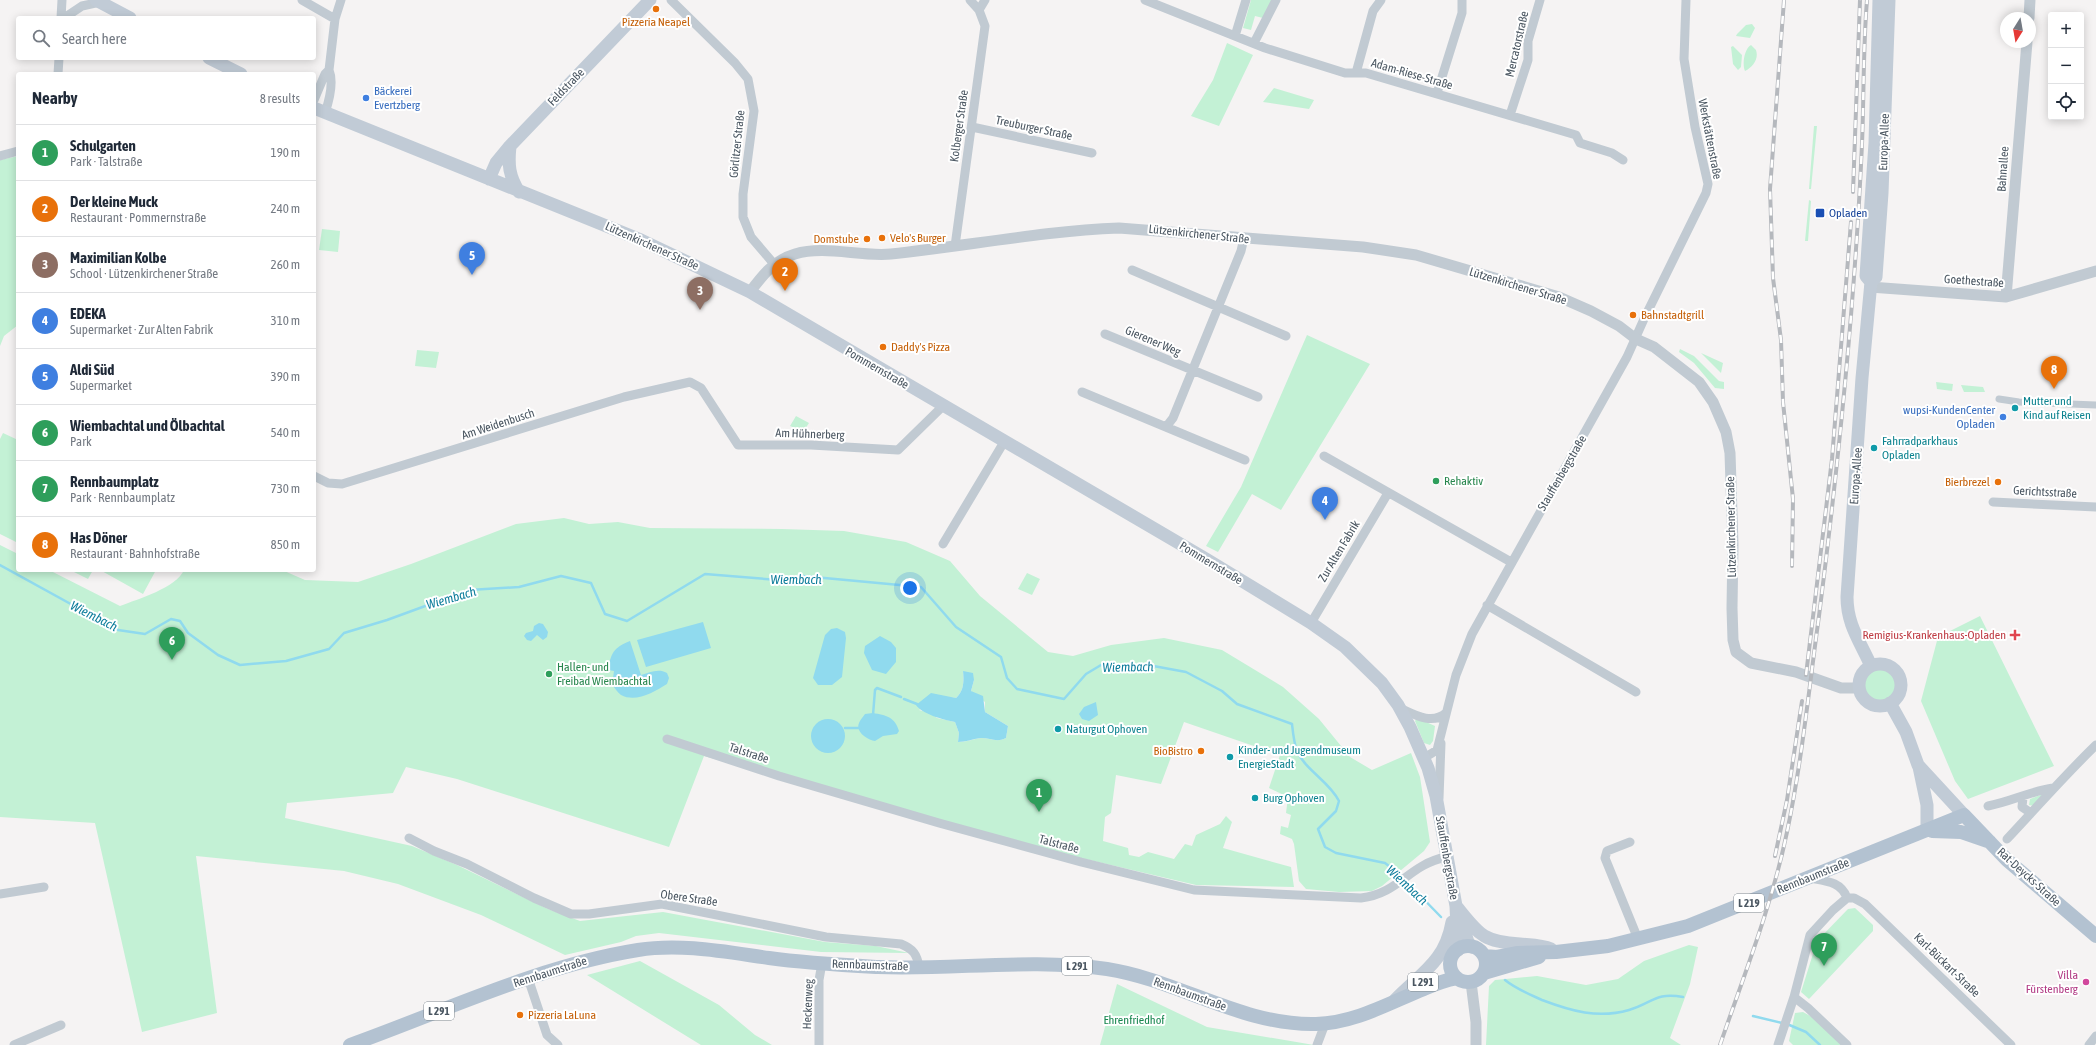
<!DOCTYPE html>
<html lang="en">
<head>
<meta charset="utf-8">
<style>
	body { margin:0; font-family:"Asap Condensed",sans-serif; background:#f6f6f7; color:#1f2937 }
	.controls { position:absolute; right:12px; top:12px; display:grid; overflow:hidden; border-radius:4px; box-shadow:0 2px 10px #0003 }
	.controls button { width:36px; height:36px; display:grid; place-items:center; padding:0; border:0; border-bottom:1px solid #e0e1e3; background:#fff; color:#1f2937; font:20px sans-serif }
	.compass { position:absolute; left:2000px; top:12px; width:36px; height:36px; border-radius:50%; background:#fff; box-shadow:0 2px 10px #0003; rotate:191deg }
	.you { position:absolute; left:910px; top:588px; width:14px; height:14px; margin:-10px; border:3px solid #fff; border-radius:50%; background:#1a73e8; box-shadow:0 0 0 6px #1a73e833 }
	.badge { display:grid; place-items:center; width:26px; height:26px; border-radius:50%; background:#1a73e8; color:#fff; font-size:13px; font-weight:700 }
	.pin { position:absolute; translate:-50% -33px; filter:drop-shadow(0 1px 2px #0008) }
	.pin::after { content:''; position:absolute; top:21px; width:14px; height:12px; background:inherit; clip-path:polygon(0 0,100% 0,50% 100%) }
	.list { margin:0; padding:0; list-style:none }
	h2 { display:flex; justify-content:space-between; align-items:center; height:52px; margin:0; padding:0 16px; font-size:17px }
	h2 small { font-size:13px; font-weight:400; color:#747a83 }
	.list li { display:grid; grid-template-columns:26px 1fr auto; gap:12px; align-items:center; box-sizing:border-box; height:56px; padding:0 16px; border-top:1px solid #e0e1e3 }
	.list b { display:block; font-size:15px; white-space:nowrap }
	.list p { margin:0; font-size:13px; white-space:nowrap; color:#747a83 }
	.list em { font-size:13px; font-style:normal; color:#747a83 }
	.icon { flex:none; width:22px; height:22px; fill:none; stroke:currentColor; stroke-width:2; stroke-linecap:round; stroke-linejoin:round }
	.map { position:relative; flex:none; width:2096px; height:1045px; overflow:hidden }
	.search { position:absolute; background:#fff; box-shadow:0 2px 10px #0003; left:16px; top:16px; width:300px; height:44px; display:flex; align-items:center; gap:10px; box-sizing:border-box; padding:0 14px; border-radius:4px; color:#747a83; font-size:15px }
	.panel { position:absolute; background:#fff; box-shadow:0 2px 10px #0003; left:16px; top:72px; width:300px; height:500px; border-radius:4px }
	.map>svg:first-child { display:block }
	.green { fill:#c3f1d5; fill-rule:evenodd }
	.water { fill:#90daee }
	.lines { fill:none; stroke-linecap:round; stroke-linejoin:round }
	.stream { stroke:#90daee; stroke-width:2.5 }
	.pedestrian { stroke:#c1cad2; stroke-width:7 }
	.minor { stroke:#c1cad2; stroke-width:9 }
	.tertiary { stroke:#c1cad2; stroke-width:11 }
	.secondary { stroke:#c1cbd6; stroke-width:13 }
	.primary { stroke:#b3c2d1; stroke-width:14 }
	.rail-casing { stroke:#b5b8bd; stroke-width:4 }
	.rail { stroke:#fff; stroke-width:2.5; stroke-dasharray:8; stroke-linecap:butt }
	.food-dot { fill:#e8710a; stroke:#fff; stroke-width:1.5 }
	.shop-dot { fill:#3f7fe0; stroke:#fff; stroke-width:1.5 }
	.transit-dot { fill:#1a4fb4; stroke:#fff; stroke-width:1.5 }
	.culture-dot { fill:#0f9aa8; stroke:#fff; stroke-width:1.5 }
	.leisure-dot { fill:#2e9e5b; stroke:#fff; stroke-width:1.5 }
	.health-dot { fill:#e0444e; stroke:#fff; stroke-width:1.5 }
	.hotel-dot { fill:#d1479c; stroke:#fff; stroke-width:1.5 }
	.labels { text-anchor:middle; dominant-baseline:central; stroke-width:4; stroke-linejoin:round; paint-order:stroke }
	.shield { fill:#fff; stroke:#808990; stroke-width:1 }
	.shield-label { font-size:11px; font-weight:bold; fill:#4a5661 }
	.food-label { font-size:12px; fill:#c56008; stroke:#fff; text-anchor:start }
	.street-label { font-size:12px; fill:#4a5661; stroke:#fff }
	.shop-label { font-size:12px; fill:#366cbe; stroke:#fff; text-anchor:start }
	.transit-label { font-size:12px; fill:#164399; stroke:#fff; text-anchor:start }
	.culture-label { font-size:12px; fill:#0d838f; stroke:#fff; text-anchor:start }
	.leisure-label { font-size:12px; fill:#27864d; stroke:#fff; text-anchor:start }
	.health-label { font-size:12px; fill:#be3a42; stroke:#fff; text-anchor:end }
	.hotel-label { font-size:12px; fill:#b23c85; stroke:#fff; text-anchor:end }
	.park-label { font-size:12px; fill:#17864f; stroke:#fff }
	.water-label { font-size:13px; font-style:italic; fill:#0c7c9b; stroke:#fff }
</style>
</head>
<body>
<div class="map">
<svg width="2096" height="1045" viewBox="0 0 2096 1045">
	<rect width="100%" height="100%" fill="#f5f3f3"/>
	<path class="green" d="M1251,0H1272L1263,18L1255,16L1251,30L1243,28Z
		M1752,24L1755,28L1750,38L1736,36L1737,34L1746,25Z
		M1227,43L1253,55L1219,126L1191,116L1213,80Z
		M1751,45L1756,50C1759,59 1753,67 1745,71C1742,65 1744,49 1751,45Z
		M1733,46L1742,55L1741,67L1738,70L1733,64L1731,47Z
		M1274,88L1314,100L1309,109L1263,102Z
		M1814,126H1817L1811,189H1809Z
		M18,156V325L4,336L0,346V160Z
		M1809,200L1811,201L1808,241H1805Z
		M322,229L340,231L338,252L319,250Z
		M1307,335L1370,364L1281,510L1252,494L1218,552L1206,546L1241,487Z
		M1680,349L1694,356L1719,381L1724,382V389L1715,388L1694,363L1679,352Z
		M417,350L439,352L436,368L415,366Z
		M1701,353L1723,363L1721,373Z
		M1936,382L1953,384L1952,391L1937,389Z
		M1961,385L1983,387L1985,392H1964Z
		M796,416L809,423L805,429H797L790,426Z
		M3,433L18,440V543L0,534V439Z
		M564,518L589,524L618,522L650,528L782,529L844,531L906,542L950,561L980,596L1048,652L1073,656L1111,645L1164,638L1222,650L1283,687L1319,719L1350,757L1372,770L1411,753L1420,777L1430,842L1424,851L1382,886L1372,891L1339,892L1306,889L1299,881L1294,844L1292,839L1280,834L1281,826L1288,828L1291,815L1286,813L1288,797L1269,788L1280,755L1184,722L1161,784L1116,775L1111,813L1105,817L1103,841L1128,848L1129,855L1139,857L1148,852L1174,859L1185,844L1192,846L1196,835L1220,824L1226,816L1232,822L1223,848L1291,867L1294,887L1196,885L1081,858L704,756L669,847L457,779L406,767L393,793L287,803L285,818L412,846L457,865L548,909L580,921L663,912L825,942L876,946L909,953L821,952L659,933L636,936L621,942L565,955L481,915L398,884L344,871L196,856L217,1013L142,1032L95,823L0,817V545L18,554V570H49L120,606C138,599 176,588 184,570H282L305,580L358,582L411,564L516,524ZM963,671L974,680L971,691L985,702V712L1008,726L1006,738C996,743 991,738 981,738C973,739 967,742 958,742L959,733L955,722L937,718L930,713L919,710L945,697L956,698C964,691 964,681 963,671Z
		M70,570H93L88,579Z
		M100,570H156L143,594Z
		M1027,573L1040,579L1032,595L1018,589Z
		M1980,616L2054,766L1968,799L1955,781L1921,701L1938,637Z
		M1864 685a16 16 0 1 1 32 0a16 16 0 1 1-32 0Z
		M1417,718L1435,726L1433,741L1430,745L1424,743L1415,721Z
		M2043,794L2034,806L2029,805L2030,799Z
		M1855,908L1873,925V931L1809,999L1801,992L1817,941L1848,909Z
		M1689,945L1698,947L1690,984L1670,1038L1681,1045H1486L1489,986L1495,980L1537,976L1586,985L1618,979L1644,961Z
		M640,961L719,1005L755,1035L772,1045H701L587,975Z
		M1117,984L1207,1027L1314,1045H1100Z
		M1803,1012L1812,1017L1842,1045H1793L1789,1041L1795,1013Z"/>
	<path class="water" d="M703,622L711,648L646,667L637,640Z
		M539,623L543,624L548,632L547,637L543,640L537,635L531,641L527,640L524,636L526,633L533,631L534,626Z
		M837,628L845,632L846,638L842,677L832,685H818L813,678L825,635L831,629Z
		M880,636L891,642L896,648V662L886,674L872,670L864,653L865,646Z
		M630,641L641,675C649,673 658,668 667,673L669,678L667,684C654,692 636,703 621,695C618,693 615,688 612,685L614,671L608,670C611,653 613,648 630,641Z
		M963,671L973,673L974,680L971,691L983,696L985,712L1008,726L1006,738C996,743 991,738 981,738C972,739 966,742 958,742L959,733L955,722C944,720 922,714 916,705L931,693L956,698C964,691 964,681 963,671Z
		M1096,702L1098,715L1089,721L1082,719L1079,714L1084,707Z
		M873,713C886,715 895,717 899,731L897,734L883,736L875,741C868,740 855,732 859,723C860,720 863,717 865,714Z
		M811 736a17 17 0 1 1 34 0a17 17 0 1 1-34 0Z"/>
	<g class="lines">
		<path class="stream" d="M0,565L118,630L145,634L171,619L180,621L188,633L218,655L240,665L286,661L329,649L344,633L387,620L469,590L519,587L561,576L591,583L605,614L627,621L705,574L791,581L803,576L921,587L956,627L1001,657L1007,678L1017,689L1064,699L1086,674L1101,665H1148L1186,672L1222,691L1237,704L1292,724C1293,733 1294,743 1297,751C1306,771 1329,781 1339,801L1336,811L1318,829L1325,847L1336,853L1385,863L1402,876
			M904,699L917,704
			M873,715L875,690L877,688L901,697
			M845,728H860
			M1405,880L1441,917
			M1505,980C1516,989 1529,994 1542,1000C1571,1011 1598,1019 1629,1010C1653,1003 1655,992 1683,997
			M1753,1016L1782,1023
			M1787,1024L1806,1032L1820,1045"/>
		<path class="pedestrian" d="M1999,399L2019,402L2096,405"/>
		<path class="minor" d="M302,0L335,19
			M671,0L735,63L748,79L754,111L743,194V217L751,237L774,264
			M1145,0L1265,48L1345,73H1366L1576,135L1580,143L1612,153L1623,160
			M979,10L985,0
			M61,18L62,0
			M64,18L82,6L100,2
			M1235,36L1246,0
			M1254,43L1276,0
			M1356,73L1373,11L1381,0
			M58,74L59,58
			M1437,93L1462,13V0
			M314,100L325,74L329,70L335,19L341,0
			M325,113C329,101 334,82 329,70
			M1510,115L1528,60V41L1540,0
			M972,127L1092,153
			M0,156L18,151
			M955,246L985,26L979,10L970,0
			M1132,270L1286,336
			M1105,334L1258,397
			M1082,392L1245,460
			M1166,427L1173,418L1241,251L1244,238
			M1324,456L1511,562
			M314,476L328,483L342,484L624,397L690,382L701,388L738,445H811L898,450L943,406
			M1993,502L2096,507
			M943,544L1004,442
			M1487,605L1636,692
			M1311,623L1388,493
			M1400,708C1415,715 1432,725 1446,713
			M667,739L779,776L939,823L1081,862L1194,890L1361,898C1400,893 1408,865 1446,857
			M1424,758L1437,750L1456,675L1472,634L1627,357L1644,319L1706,193L1708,184L1695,127L1684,59L1686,0
			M2023,797L2022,807L2031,813
			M1439,798L1441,743
			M1988,806C2010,802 2031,791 2053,788
			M409,838L434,851L467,864L534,898L571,914H589L662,904L826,937L901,944C913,949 917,954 919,967
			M2007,839C2037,807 2065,775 2096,745
			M1630,842L1607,851L1605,858L1638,939
			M1809,878C1825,881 1841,881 1847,898
			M0,894L44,887
			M528,978L547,1035L558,1045
			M1794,997L1808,1008L1847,1045
			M14,1045L61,1025
			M819,1045V980L822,963
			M1317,1045L1325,1024
			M1778,1045L1794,997L1810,935L1833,910L1847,898H1854L1865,904L2011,1045
			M2089,1045L2096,1036"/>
		<path class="tertiary" d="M2029,18L2030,0
			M1870,287L2006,297L2096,271
			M750,292C762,276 774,260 795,254C825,245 860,257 891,254C967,246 1043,231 1119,228L1363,247L1416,255L1559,297L1591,311L1619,326L1636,339L1654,347L1699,382L1713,402L1726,432L1730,453L1733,545L1732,608L1733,640L1736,652L1751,663L1796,672L1841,688H1859
			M2006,297L2027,42
			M1471,982L1476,1022V1045"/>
		<path class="secondary" d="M96,0L130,18
			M209,58L241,74
			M314,108L641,240L750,292L1206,559L1311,623L1345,647L1382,683L1398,705L1410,727L1428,768L1436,796L1456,906L1458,950
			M510,146C508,165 509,176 519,192
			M489,179L496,163L510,146L650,0
			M1871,282L1876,277L1882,193L1889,0
			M1859 685a21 21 0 1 1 42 0a21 21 0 1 1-42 0Z
			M1871,666C1860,641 1847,625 1847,597L1862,378L1871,282L1866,276L1875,143L1879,0
			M1890,703L1906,732L1918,765L1964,815
			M1919,767L1927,805V830
			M1456,906C1479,934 1482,942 1520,944C1531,945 1542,945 1551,949
			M1461,921L1468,942L1472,947
			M1395,1000C1421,973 1445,962 1452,922"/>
		<path class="primary" d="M1932,831L1961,832L1990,842
			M1450 964a18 18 0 1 1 36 0a18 18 0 1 1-36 0Z
			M1484,956L1497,957L1518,953L1556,952L1608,946L1688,926L1964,815L2007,860L2096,936
			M1484,973L1539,957
			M350,1045C445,1011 538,966 638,950C681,943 726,952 769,958C805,963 842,965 878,967C954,970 1031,958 1107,969C1178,980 1243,1026 1316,1024C1355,1023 1389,1003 1424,989C1435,984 1446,980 1457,978"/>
		<defs>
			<path id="rail" d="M1784,0L1770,189L1773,278L1781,340L1783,402L1793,499L1792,566
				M1853,192L1860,0
				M1806,675L1832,459L1851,222
				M1775,856L1787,800L1802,701
				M1720,1045C1744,975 1772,905 1787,832C1802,761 1809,688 1819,616C1839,459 1855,302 1862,144C1864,96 1863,48 1867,0"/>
		</defs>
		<use href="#rail" class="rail-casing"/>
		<use href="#rail" class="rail"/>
	</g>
	<g class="food-dot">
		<circle cx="656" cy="9" r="4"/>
		<circle cx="882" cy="238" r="4"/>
		<circle cx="867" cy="239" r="4"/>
		<circle cx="1633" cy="315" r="4"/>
		<circle cx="883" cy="347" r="4"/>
		<circle cx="1998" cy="482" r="4"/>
		<circle cx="1201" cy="751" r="4"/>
		<circle cx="520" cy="1015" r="4"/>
	</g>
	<g class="shop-dot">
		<circle cx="366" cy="98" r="4"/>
		<circle cx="2003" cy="417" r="4"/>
	</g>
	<rect class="transit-dot" x="1815" y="208" width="10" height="10" rx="2"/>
	<g class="culture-dot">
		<circle cx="2015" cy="408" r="4"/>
		<circle cx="1874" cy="448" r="4"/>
		<circle cx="1058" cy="729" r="4"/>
		<circle cx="1230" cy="757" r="4"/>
		<circle cx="1255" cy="798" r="4"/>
	</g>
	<g class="leisure-dot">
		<circle cx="1436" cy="481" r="4"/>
		<circle cx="549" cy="674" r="4"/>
	</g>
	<path class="health-dot" d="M2013 629h4v4h4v4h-4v4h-4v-4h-4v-4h4z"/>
	<circle class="hotel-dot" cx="2086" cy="982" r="4"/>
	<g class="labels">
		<g class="shield">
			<rect x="1734" y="894" width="30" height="18" rx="3"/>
			<rect x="1062" y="957" width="30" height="18" rx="3"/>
			<rect x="1408" y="973" width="30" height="18" rx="3"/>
			<rect x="424" y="1002" width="30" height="18" rx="3"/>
		</g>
		<g class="shield-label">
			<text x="1749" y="903">L 219</text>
			<text x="1077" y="966">L 291</text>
			<text x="1423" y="982">L 291</text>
			<text x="439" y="1011">L 291</text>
		</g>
		<g class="food-label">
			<text x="656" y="22" text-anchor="middle">Pizzeria Neapel</text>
			<text x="890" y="238">Velo's Burger</text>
			<text x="859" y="239" text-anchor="end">Domstube</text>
			<text x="1641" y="315">Bahnstadtgrill</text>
			<text x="891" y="347">Daddy's Pizza</text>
			<text x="1990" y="482" text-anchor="end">Bierbrezel</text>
			<text x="1193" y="751" text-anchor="end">BioBistro</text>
			<text x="528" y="1015">Pizzeria LaLuna</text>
		</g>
		<g class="street-label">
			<text transform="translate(1517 44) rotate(-77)">Mercatorstraße</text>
			<text transform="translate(1412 74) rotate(16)">Adam-Riese-Straße</text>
			<text transform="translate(566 87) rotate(-46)">Feldstraße</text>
			<text transform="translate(959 126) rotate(-82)">Kolberger Straße</text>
			<text transform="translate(1034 128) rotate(12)">Treuburger Straße</text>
			<text transform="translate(1710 139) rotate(79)">Werkstättenstraße</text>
			<text transform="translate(1884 142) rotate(-88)">Europa-Allee</text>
			<text transform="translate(737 144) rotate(-84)">Görlitzer Straße</text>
			<text transform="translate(2003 169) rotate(-86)">Bahnallee</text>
			<text transform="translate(1199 234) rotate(6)">Lützenkirchener Straße</text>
			<text transform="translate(652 246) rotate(24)">Lützenkirchener Straße</text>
			<text transform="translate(1974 281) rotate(4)">Goethestraße</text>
			<text transform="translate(1518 286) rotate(17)">Lützenkirchener Straße</text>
			<text transform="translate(1153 341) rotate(23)">Gierener Weg</text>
			<text transform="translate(877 368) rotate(30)">Pommernstraße</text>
			<text transform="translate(498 424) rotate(-18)">Am Weidenbusch</text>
			<text transform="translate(810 434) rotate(2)">Am Hühnerberg</text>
			<text transform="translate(1562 473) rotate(-60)">Stauffenbergstraße</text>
			<text transform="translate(1856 476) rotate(-86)">Europa-Allee</text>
			<text transform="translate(2045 492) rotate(3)">Gerichtsstraße</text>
			<text transform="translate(1731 527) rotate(-91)">Lützenkirchener Straße</text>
			<text transform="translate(1339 551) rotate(-59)">Zur Alten Fabrik</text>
			<text transform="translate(1211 563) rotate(31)">Pommernstraße</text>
			<text transform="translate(749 753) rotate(18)">Talstraße</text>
			<text transform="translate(1059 844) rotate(15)">Talstraße</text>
			<text transform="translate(1447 858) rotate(80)">Stauffenbergstraße</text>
			<text transform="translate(1813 876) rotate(-22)">Rennbaumstraße</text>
			<text transform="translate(2029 877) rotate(42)">Rat-Deycks-Straße</text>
			<text transform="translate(689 898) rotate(8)">Obere Straße</text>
			<text transform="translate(870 965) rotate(2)">Rennbaumstraße</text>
			<text transform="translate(1947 965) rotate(44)">Karl-Bückart-Straße</text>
			<text transform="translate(550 972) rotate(-18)">Rennbaumstraße</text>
			<text transform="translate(1190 994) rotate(20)">Rennbaumstraße</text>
			<text transform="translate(808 1004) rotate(-88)">Heckenweg</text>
		</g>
		<g class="shop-label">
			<text x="374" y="91">Bäckerei<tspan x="374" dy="14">Evertzberg</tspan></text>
			<text x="1995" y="410" text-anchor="end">wupsi-KundenCenter<tspan x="1995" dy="14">Opladen</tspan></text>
		</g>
		<g class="transit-label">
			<text x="1829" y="213">Opladen</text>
		</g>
		<g class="culture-label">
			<text x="2023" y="401">Mutter und<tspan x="2023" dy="14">Kind auf Reisen</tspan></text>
			<text x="1882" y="441">Fahrradparkhaus<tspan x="1882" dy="14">Opladen</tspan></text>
			<text x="1066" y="729">Naturgut Ophoven</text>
			<text x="1238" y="750">Kinder- und Jugendmuseum<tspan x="1238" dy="14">EnergieStadt</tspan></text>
			<text x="1263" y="798">Burg Ophoven</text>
		</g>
		<g class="leisure-label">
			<text x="1444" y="481">Rehaktiv</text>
			<text x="557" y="667">Hallen- und<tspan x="557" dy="14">Freibad Wiembachtal</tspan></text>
		</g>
		<g class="health-label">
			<text x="2006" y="635">Remigius-Krankenhaus-Opladen</text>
		</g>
		<g class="hotel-label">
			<text x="2078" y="975">Villa<tspan x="2078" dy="14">Fürstenberg</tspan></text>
		</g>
		<g class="park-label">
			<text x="1134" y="1020">Ehrenfriedhof</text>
		</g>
		<g class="water-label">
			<text x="796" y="579">Wiembach</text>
			<text transform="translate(451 598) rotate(-16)">Wiembach</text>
			<text transform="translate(94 616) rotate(27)">Wiembach</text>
			<text transform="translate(1128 667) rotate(-1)">Wiembach</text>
			<text transform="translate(1407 885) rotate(43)">Wiembach</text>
		</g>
	</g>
</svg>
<div class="controls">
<button>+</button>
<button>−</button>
<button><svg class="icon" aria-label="locate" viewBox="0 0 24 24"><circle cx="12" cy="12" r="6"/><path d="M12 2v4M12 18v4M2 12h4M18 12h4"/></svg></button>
</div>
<svg class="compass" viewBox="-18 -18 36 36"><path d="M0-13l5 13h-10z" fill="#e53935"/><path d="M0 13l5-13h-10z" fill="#747a83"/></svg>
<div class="you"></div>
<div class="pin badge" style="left:1039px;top:812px;background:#2e9e5b">1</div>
<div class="pin badge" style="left:785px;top:291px;background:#e8710a">2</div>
<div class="pin badge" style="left:700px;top:310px;background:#8d6e63">3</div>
<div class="pin badge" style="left:1325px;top:520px;background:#3f7fe0">4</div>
<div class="pin badge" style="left:472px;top:275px;background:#3f7fe0">5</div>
<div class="pin badge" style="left:172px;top:660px;background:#2e9e5b">6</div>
<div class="pin badge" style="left:1824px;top:966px;background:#2e9e5b">7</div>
<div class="pin badge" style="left:2054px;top:389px;background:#e8710a">8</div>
<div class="search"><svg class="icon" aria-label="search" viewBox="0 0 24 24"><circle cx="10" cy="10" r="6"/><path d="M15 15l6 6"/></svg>Search here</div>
<section class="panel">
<h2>Nearby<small>8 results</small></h2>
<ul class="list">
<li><span class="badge" style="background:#2e9e5b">1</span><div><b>Schulgarten</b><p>Park · Talstraße</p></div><em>190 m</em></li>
<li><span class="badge" style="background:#e8710a">2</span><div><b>Der kleine Muck</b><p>Restaurant · Pommernstraße</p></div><em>240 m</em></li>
<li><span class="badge" style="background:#8d6e63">3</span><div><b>Maximilian Kolbe</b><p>School · Lützenkirchener Straße</p></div><em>260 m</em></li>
<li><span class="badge" style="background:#3f7fe0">4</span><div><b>EDEKA</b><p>Supermarket · Zur Alten Fabrik</p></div><em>310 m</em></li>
<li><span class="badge" style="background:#3f7fe0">5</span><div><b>Aldi Süd</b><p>Supermarket</p></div><em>390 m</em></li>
<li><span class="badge" style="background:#2e9e5b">6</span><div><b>Wiembachtal und Ölbachtal</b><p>Park</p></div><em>540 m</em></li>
<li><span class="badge" style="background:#2e9e5b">7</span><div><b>Rennbaumplatz</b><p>Park · Rennbaumplatz</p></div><em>730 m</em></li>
<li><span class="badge" style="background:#e8710a">8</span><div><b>Has Döner</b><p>Restaurant · Bahnhofstraße</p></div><em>850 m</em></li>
</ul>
</section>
</div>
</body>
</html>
